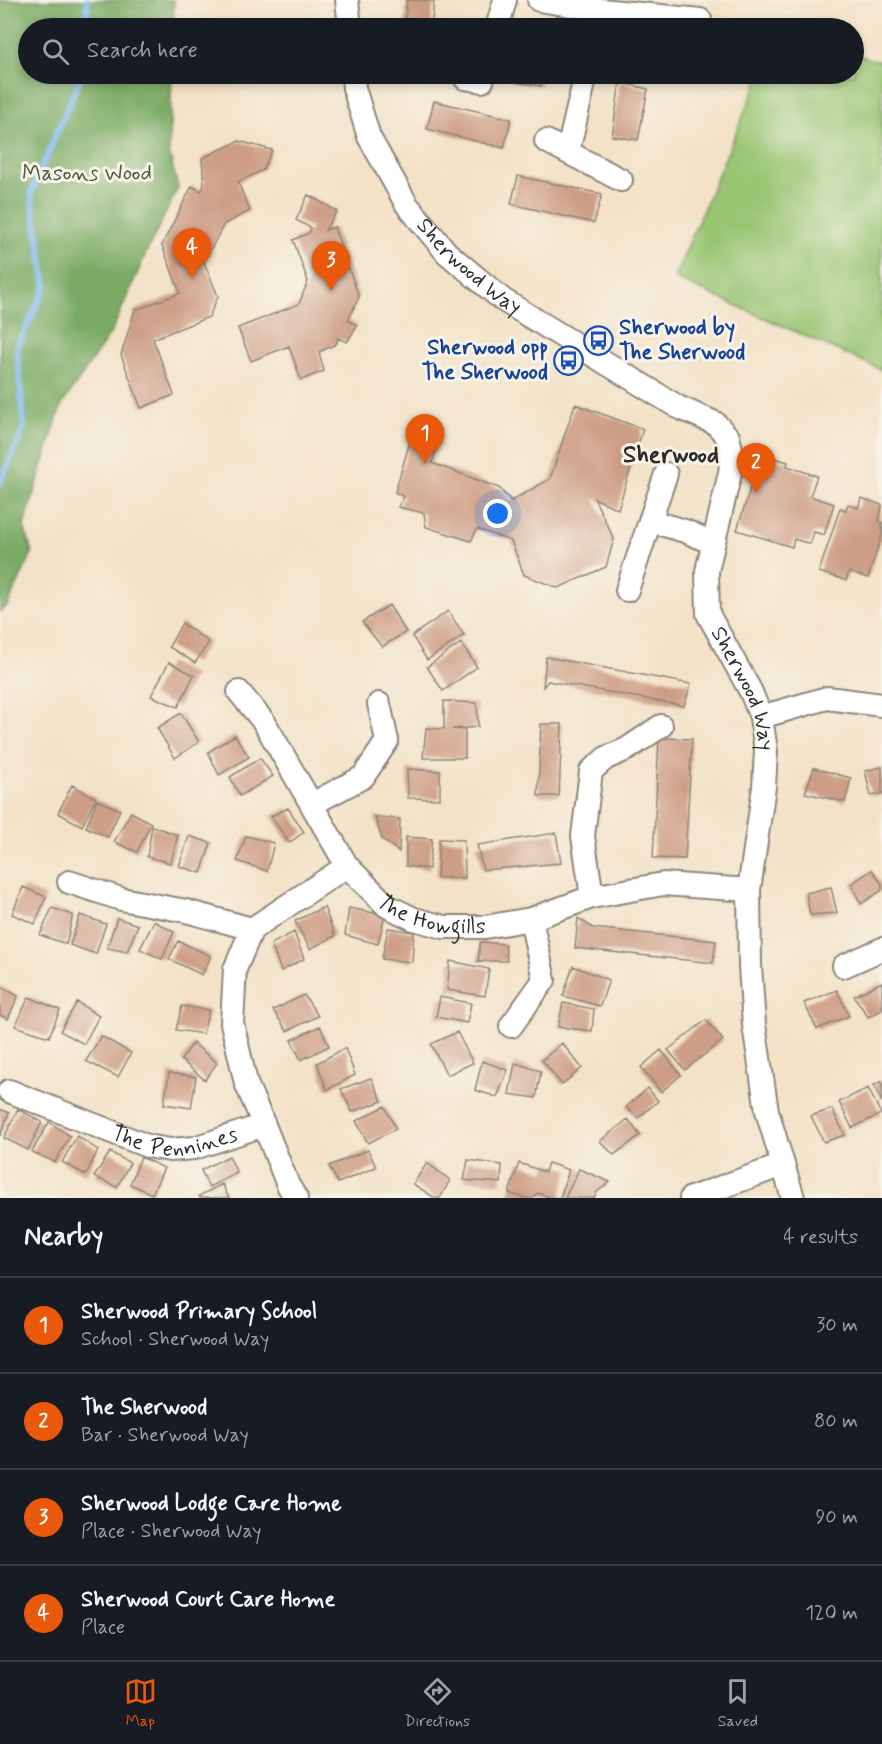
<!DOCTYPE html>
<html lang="en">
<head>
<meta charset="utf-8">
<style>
	body { margin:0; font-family:Mynerve,sans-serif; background:#242831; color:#f1f3f6 }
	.you { position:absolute; left:498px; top:514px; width:21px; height:21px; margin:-15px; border:4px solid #fff; border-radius:50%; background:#1a73e8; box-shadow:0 0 0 9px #1a73e833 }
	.badge { display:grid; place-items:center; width:39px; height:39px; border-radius:50%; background:#ea580c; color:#fff; font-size:20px; font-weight:700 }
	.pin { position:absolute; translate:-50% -50px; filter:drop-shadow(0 2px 3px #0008) }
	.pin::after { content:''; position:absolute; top:32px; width:21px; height:18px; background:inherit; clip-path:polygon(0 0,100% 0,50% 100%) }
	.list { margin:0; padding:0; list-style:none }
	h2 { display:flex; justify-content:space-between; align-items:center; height:78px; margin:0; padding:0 24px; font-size:26px }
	h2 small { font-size:20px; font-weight:400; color:#9ea1a6 }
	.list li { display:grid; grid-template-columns:39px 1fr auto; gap:18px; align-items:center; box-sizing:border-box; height:96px; padding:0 24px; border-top:2px solid #363941 }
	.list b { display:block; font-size:22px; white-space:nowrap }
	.list p { margin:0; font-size:20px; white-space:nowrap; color:#9ea1a6 }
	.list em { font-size:20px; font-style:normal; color:#9ea1a6 }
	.icon { flex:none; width:33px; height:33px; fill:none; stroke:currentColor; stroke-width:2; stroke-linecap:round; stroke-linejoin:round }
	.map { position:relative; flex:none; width:882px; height:1198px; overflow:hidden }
	.search { position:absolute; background:#171b24; box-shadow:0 3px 9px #0003; left:18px; right:18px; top:18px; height:66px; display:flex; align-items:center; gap:15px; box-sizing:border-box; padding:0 21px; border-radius:33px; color:#9ea1a6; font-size:22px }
	.sheet { height:462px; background:#171b24 }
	nav { display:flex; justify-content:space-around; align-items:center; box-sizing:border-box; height:84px; border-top:2px solid #363941; background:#171b24; font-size:16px; color:#9ea1a6 }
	nav a { display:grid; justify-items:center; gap:3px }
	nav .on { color:#ea580c }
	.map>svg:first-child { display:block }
	.green { fill:#99c572; stroke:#62784e; stroke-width:1.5 }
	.forest { fill:#7aaa64; stroke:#526a48; stroke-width:1.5 }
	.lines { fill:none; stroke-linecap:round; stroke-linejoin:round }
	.stream { stroke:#83bcf4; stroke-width:6 }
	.building { fill:#ce9d85 }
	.minor-casing { stroke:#8f867a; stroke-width:26 }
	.minor { stroke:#fff; stroke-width:22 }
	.labels { text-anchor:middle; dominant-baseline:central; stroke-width:6; stroke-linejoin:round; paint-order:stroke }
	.park-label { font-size:22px; fill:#4c5940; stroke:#f7f3e8 }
	.street-label { font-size:22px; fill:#2b2b2b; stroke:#f7f3e8 }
	.transit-label { font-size:22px; font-weight:bold; fill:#164399; stroke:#f7f3e8; text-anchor:start }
	.neighbourhood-label { font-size:24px; font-weight:bold; fill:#2b2b2b; stroke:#f7f3e8 }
</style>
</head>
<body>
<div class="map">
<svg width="882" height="1198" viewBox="0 0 882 1198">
	<rect width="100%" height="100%" fill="#f7f3e8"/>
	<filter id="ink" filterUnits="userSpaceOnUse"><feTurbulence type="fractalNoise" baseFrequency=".0167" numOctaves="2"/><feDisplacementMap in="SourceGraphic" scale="12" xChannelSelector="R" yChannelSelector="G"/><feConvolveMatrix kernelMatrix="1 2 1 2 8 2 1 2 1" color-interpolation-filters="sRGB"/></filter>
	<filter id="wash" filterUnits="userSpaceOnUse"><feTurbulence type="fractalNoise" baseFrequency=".008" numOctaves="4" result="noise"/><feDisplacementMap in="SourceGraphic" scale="24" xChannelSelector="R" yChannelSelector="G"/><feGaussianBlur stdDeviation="1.35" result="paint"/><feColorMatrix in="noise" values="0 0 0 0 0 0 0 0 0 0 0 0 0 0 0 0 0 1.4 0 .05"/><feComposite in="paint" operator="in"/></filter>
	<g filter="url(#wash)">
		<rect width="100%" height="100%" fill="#f3e2c8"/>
		<path class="green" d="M854,54L882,62V370L674,278L761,74H854Z"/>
		<path class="forest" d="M0,0H174L173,28H28V74H172L169,152L178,188L147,251L112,331L61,406L24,526L32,553L8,605L0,612Z"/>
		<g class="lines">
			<path class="stream" d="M87,28V0
				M0,483L24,428L17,348L46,286L31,193L82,74"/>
		</g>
		<g id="blocks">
			<path class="building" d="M407,0L434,1L431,28H404Z
				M525,20L552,24L551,28H524Z
				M515,74H543L541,86L514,82Z
				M620,82L648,89L638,140L612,136Z
				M434,101L511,119L504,148L427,129Z
				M239,141L272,150L263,170L238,182L250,211L224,224L204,262L218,296L209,317L153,339L174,395L141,408L121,355L135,310L180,293L162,245L192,186L201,191L204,186L202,158Z
				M518,176L602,194L594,223L511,204Z
				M308,195L337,211L325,230L334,227L359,297L348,320L357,325L347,342L338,338L336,344L319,352L324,371L301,380L289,346L251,361L238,328L299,304L308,281L293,240L309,233L311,228L296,220Z
				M575,404L643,429L618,509L594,498L614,539L606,567L558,588L524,575L511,541L477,529L471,541L426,527L424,513L398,507L404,497L395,492L412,435L439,441L432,463L499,488L511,501L550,479Z
				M761,454L788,462L787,466L817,476L810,496L834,504L824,535L814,532L810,544L794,539L792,547L737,530Z
				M861,498L882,505L879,521L882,522V535L868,578L849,572L846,580L819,572L840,508L846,510L848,504L858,508Z
				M389,605L406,632L382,647L362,622Z
				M448,611L464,635L427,660L412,636Z
				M182,623L209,642L195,663L169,647Z
				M461,643L477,667L443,691L427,667Z
				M546,657L691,684L684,706L548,681L543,687Z
				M169,662L194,675L178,707L151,696Z
				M444,701L477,703L478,727L452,729L465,730V758H423L426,728L444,729Z
				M181,713L199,742L175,758L157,728Z
				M541,724H562L559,796H538Z
				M235,735L249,757L219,775L208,752Z
				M659,738L692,739L685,859L653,858Z
				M260,758L273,776L240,796L230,777Z
				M882,767V794L871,796L865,771Z
				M814,768L851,778L845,802L805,793Z
				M407,769L440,771V799L408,798Z
				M72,785L96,798L82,826L58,813Z
				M97,800L120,810L108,837L86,827Z
				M288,808L304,832L289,843L271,816Z
				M131,812L151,823L137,852L114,842Z
				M375,817L400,819L399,852L382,839Z
				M152,826L178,835L171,863L147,857Z
				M556,833L561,863L483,870L477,845Z
				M189,836L211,843L201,873L179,866Z
				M246,836L274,843L267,871L237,861Z
				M406,837L432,839L429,869L406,866Z
				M439,839L464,840L465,878H437Z
				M872,870L882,884V890L861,904L851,884Z
				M23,887L46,897L35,924L12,914Z
				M831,887L837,913L810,915L806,893Z
				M324,907L335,936L310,949L295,921Z
				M52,908L73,915L66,944L40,935Z
				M349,908L385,915L378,944L345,935Z
				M80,915L106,924L96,954L70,945Z
				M117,918L138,925L127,952L107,948Z
				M578,918L593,928L716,941L713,963L575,948Z
				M154,921L174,932L162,959L140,949Z
				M388,928L414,932L412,962L382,959Z
				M294,932L304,959L281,971L271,944Z
				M178,941L211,956L202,975L169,959Z
				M480,942L505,944L507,961H478Z
				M450,961L489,969L485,996L447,990Z
				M573,966L609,980L600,1006L563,996Z
				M882,982V1010L868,1017L854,996Z
				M0,986L18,996L8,1019L0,1015Z
				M837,990L849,1016L817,1029L804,1003Z
				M304,995L318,1016L287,1031L273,1010Z
				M29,997L60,1010L49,1037L15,1026Z
				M440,997L471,1003L467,1023L436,1017Z
				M77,1002L99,1016L84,1044L60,1031Z
				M563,1003L594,1009L592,1031L558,1027Z
				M182,1006L209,1010L203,1034L176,1030Z
				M706,1020L723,1040L685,1070L668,1050Z
				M320,1026L329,1046L301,1060L291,1040Z
				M457,1032L473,1063L447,1075L431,1044Z
				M101,1036L131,1053L118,1077L86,1061Z
				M193,1043L217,1063L205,1080L181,1060Z
				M562,1043L582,1068L562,1085L542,1060Z
				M345,1048L355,1075L327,1090L317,1063Z
				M661,1050L681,1075L661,1092L641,1067Z
				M482,1061L508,1070L497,1097L475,1090Z
				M515,1063L541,1071L536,1098L509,1094Z
				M169,1073L196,1077L191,1108L164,1104Z
				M371,1078L382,1101L352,1112L341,1089Z
				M882,1081V1102L874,1085Z
				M648,1088L658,1101L638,1118L626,1107Z
				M868,1088L881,1114L852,1128L839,1102Z
				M385,1106L396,1129L368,1143L356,1121Z
				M0,1109L9,1113L0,1136Z
				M18,1109L42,1122L28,1150L4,1138Z
				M832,1109L845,1135L824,1142L811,1116Z
				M628,1119L640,1135L614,1155L600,1141Z
				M49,1122L70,1136L55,1162L32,1152Z
				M77,1136L98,1150L86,1175L62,1162Z
				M368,1150L376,1167L338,1183L329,1166Z
				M110,1152L130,1163L117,1187L94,1177Z
				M229,1156L237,1173L209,1187L201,1170Z
				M141,1157L164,1168L152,1194L130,1184Z
				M468,1160L502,1165L501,1183L464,1180Z
				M427,1163L450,1180L440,1198H435L413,1184Z
				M519,1163L545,1172L548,1163L569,1170L560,1198H553L538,1193L533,1198H525L509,1193Z
				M579,1169L610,1182L597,1192L594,1198H565Z
				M222,1184L229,1198H200L199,1196Z"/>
		</g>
	</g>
	<g filter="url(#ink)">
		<use href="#blocks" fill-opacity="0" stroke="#8f867a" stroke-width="1.5"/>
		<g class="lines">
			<defs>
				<g id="minor">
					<path d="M347,0L350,28"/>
					<path d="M539,0L601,10L700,20"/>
					<path d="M497,28L505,0"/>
					<path id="s1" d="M353,74L354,88L369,137L407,205L447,253L503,300L678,407L715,423L728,437L732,453L730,473L707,571L708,614L751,692L761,717L766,751L764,787L749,890L750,966L754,1025L767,1111L793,1198"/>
					<path d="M465,78L482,81L484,74"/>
					<path d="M546,141L621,180"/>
					<path d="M568,151L586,74"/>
					<path d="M666,474L650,521L685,531L713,543"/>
					<path d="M627,590L650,521"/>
					<path id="s2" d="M239,692L264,722L347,866L387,906L414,919L444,927H485L531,919L592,897L663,884L749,890"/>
					<path d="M761,717L827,698L882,705"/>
					<path d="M312,804L363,777L387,741L379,704"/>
					<path d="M69,882L121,899L186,911L252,929"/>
					<path d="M592,897L583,836L591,771L606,758L627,749L661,726"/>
					<path d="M844,966L882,949"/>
					<path d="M511,1026L544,980L531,919"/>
					<path id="s3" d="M9,1091L147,1146L170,1150L194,1148L264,1125L288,1185L296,1198"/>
					<path d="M264,1125L246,1083L232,1023L235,969L252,929L347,866"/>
					<path d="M691,1198L783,1165"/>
				</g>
			</defs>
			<use href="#minor" class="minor-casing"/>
			<use href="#minor" class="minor"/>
		</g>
	</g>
	<defs>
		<symbol id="bus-ring" viewBox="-11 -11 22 22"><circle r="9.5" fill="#f7f3e8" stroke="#1a4fb4" stroke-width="1.5"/><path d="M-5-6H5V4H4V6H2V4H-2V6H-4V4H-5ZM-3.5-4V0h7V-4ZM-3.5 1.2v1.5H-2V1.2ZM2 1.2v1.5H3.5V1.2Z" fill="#1a4fb4"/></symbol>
	</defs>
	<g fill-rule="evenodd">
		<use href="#bus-ring" x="582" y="324" width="33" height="33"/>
		<use href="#bus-ring" x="552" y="344" width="33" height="33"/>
	</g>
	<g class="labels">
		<g class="park-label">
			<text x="87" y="174">Masons Wood</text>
		</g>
		<g class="street-label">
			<text stroke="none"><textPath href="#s1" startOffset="231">Sherwood Way</textPath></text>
			<text stroke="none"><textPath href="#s1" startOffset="807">Sherwood Way</textPath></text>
			<text stroke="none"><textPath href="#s2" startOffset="308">The Howgills</textPath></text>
			<text stroke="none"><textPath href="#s3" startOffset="176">The Pennines</textPath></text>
		</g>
		<g class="transit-label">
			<text x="619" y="328">Sherwood by<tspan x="619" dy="25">The Sherwood</tspan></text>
			<text x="548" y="348" text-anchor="end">Sherwood opp<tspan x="548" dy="25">The Sherwood</tspan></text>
		</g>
		<g class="neighbourhood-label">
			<text x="671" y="455">Sherwood</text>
		</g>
	</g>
</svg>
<div class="you"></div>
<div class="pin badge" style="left:425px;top:464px">1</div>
<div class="pin badge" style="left:756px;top:493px">2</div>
<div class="pin badge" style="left:331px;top:291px">3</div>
<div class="pin badge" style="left:192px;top:278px">4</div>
<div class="search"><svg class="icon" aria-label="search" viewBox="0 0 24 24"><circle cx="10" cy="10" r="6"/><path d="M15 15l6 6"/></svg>Search here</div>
</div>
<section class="sheet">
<h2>Nearby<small>4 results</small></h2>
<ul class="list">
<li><span class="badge">1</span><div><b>Sherwood Primary School</b><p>School · Sherwood Way</p></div><em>30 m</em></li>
<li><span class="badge">2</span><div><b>The Sherwood</b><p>Bar · Sherwood Way</p></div><em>80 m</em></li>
<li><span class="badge">3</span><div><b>Sherwood Lodge Care Home</b><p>Place · Sherwood Way</p></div><em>90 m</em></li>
<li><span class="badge">4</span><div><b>Sherwood Court Care Home</b><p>Place</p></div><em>120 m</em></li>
</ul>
</section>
<nav>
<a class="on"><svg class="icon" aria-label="map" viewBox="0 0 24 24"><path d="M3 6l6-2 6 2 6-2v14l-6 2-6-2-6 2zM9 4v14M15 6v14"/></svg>Map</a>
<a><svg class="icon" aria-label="directions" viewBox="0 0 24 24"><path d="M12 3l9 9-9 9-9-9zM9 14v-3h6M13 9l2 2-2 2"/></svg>Directions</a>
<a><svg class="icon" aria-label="saved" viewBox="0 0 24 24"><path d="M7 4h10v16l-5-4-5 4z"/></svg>Saved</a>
</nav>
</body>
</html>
